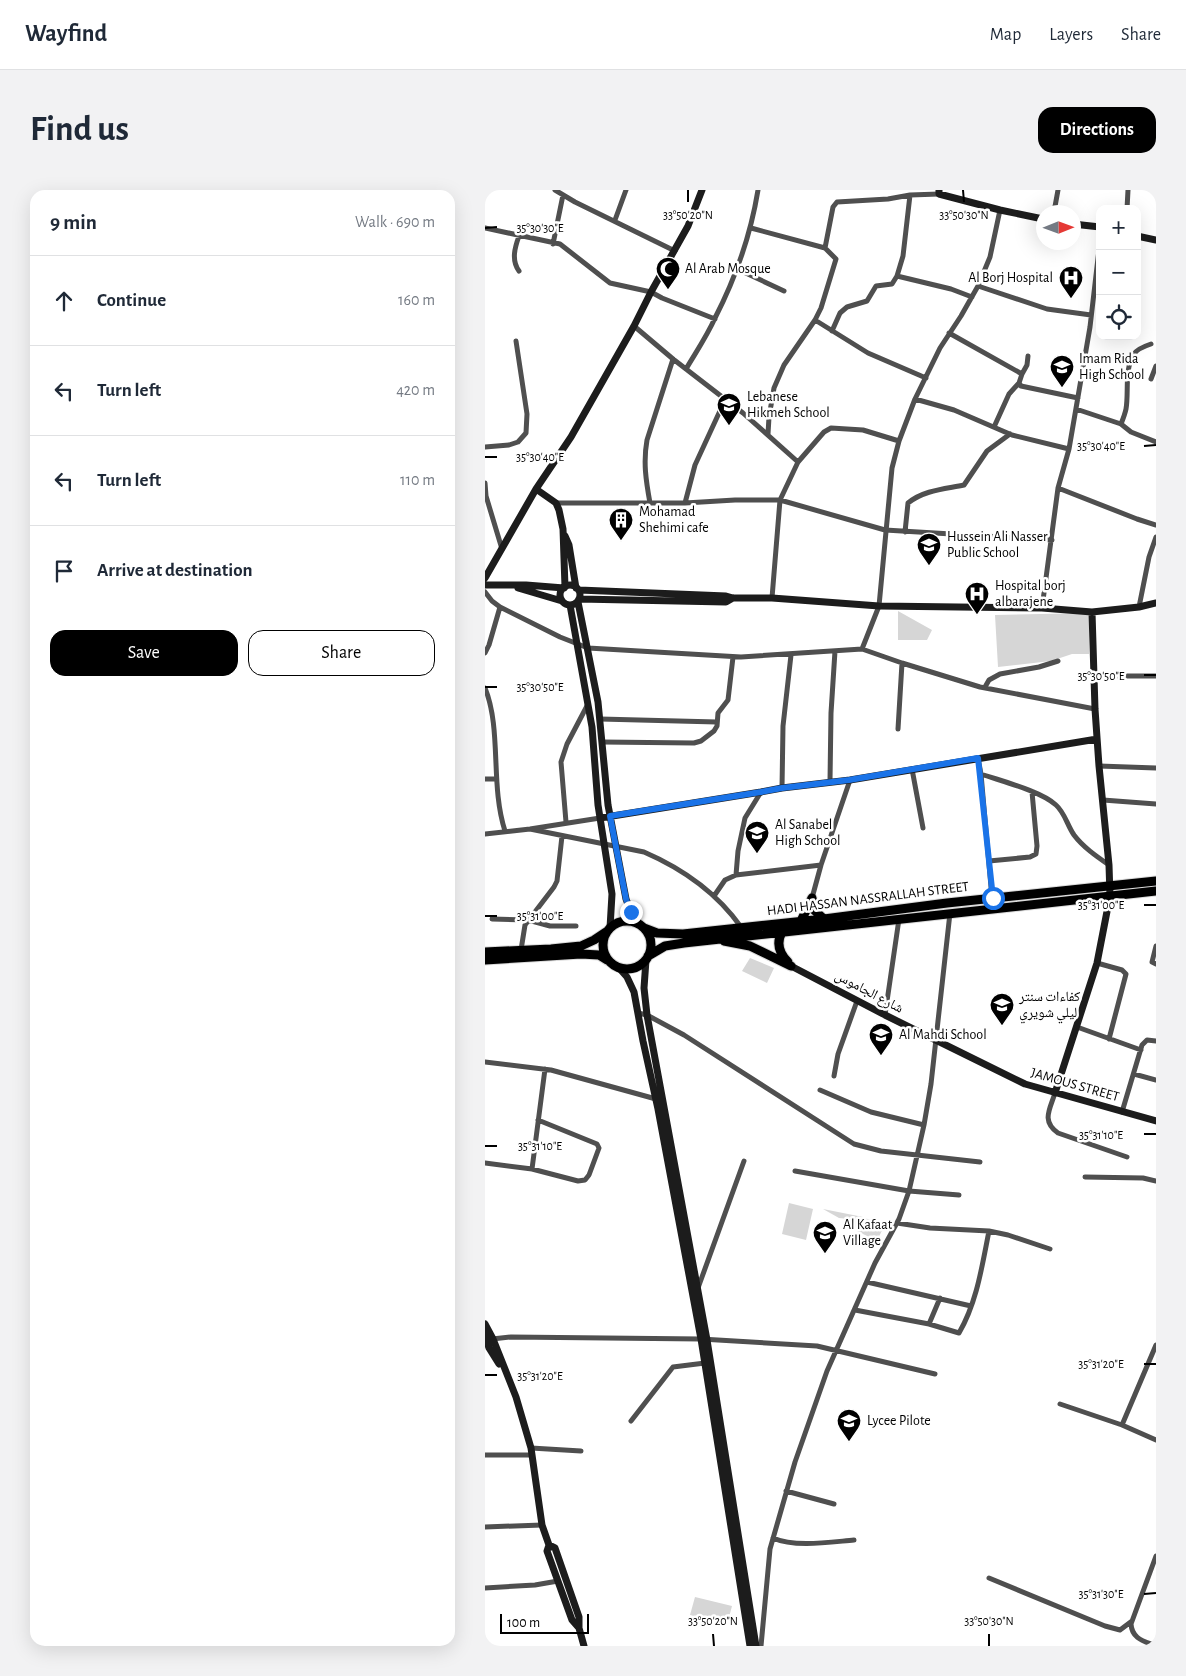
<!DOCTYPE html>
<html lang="en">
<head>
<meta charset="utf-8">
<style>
	body { margin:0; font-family:"Alegreya Sans","Noto Naskh Arabic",sans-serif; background:#f2f2f3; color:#1f2937 }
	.controls { position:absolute; right:15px; top:15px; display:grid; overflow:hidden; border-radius:10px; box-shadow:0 5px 20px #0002 }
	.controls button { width:45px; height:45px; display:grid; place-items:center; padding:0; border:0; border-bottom:1px solid #e0e1e3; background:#fff; color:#1f2937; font:25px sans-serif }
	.compass { position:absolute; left:551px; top:15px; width:45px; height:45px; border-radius:50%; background:#fff; box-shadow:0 5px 20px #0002; rotate:89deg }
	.scale { position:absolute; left:15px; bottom:12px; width:89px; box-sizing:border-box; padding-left:5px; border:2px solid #000; border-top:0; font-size:14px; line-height:18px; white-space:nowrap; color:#000; -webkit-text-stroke:4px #fff; paint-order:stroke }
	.stop { position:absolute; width:15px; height:15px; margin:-11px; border:4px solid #1a73e8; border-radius:50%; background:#fff }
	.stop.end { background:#1a73e8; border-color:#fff; box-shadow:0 1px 5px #0008 }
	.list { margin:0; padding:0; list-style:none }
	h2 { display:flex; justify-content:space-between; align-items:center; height:65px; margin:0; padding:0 20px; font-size:21px }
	h2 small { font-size:16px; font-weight:400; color:#747a83 }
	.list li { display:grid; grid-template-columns:32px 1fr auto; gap:15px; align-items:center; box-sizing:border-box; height:90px; padding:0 20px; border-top:1px solid #e0e1e3 }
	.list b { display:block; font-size:19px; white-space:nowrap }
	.list em { font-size:16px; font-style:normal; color:#747a83 }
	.actions { display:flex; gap:10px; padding:15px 20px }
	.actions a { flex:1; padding:11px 0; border:1px solid #000; border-radius:15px; text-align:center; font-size:18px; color:#000 }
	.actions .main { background:#000; color:#fff }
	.icon { flex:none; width:28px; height:28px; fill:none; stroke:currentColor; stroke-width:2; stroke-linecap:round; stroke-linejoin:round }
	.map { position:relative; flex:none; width:671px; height:1456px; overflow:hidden; border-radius:15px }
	header { display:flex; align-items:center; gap:30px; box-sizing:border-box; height:70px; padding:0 25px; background:#fff; border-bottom:1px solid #e0e1e3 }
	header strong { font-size:24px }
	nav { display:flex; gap:28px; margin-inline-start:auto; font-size:18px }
	.intro { display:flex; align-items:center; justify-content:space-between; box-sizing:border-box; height:120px; padding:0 30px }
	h1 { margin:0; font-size:35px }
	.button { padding:12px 22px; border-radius:15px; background:#000; color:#fff; font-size:18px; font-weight:700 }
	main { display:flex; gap:30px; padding:0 30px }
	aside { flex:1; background:#fff; border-radius:15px; box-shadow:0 5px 20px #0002 }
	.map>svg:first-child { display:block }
	.green { fill:#d6d6d6 }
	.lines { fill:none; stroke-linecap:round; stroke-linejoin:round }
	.highway-casing { stroke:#dbdbdb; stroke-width:11 }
	.street { stroke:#4f4f4f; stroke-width:5 }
	.secondary { stroke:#1c1c1c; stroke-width:7 }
	.highway { stroke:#000; stroke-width:9 }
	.route { stroke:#1a73e8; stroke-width:6 }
	.ticks { fill:none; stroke:#000; stroke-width:2 }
	.labels { text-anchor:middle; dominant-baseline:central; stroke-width:5; stroke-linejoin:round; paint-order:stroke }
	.poi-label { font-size:14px; fill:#000; stroke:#fff; text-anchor:start }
	.street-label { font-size:14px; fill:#000; stroke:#fff }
	.ticks-label { font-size:12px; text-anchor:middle; fill:#000; stroke:#fff; stroke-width:5; stroke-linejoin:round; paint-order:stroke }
</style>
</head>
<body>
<header>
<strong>Wayfind</strong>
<nav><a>Map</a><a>Layers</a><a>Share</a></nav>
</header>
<div class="intro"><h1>Find us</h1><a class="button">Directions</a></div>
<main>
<aside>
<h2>9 min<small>Walk · 690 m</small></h2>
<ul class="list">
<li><svg class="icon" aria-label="ahead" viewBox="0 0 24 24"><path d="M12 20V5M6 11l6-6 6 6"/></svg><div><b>Continue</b></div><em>160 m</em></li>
<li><svg class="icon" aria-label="left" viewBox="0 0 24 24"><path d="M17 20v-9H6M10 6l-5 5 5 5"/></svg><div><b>Turn left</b></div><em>420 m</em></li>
<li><svg class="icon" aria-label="left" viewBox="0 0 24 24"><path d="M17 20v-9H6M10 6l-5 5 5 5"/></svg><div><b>Turn left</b></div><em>110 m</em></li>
<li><svg class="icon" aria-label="arrive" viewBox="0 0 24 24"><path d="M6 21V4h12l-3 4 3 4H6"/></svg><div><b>Arrive at destination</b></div></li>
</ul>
<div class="actions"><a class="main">Save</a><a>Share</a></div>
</aside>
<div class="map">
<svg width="671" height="1456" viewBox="0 0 671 1456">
	<rect width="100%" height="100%" fill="#fff"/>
	<path class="green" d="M413,421L447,440L442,450H413Z
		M604,423V464H587L566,471L513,477L510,425Z
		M265,768L289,778L282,793L257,781Z
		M304,1013L328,1019L321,1050L297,1044Z
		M338,1019L378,1027L399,1036L392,1051L372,1041L369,1034L364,1029L354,1028Z
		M210,1407L247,1416L242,1435L205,1425Z"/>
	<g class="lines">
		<defs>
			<path id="highway" d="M327,708L329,720L339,729
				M118 755a24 24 0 1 1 48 0a24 24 0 1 1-48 0Z
				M316,731L327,708
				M159,738L172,743L198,744L339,729L462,713L671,691
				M297,742C291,753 294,763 303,772
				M239,751L265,756L306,776
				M0,762L66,759L96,756L109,750L121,742
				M163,766L180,756L199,753L671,701
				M0,770L96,764L114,765L122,770"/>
		</defs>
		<use href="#highway" class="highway-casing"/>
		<path class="street" d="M70,0L90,12L190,61
			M425,5L418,66L412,86L466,99L487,107
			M642,19L643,0
			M569,22L573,0
			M130,30L141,0
			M0,38L75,54L125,93L166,102L177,108L230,129
			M266,38L340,58L351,69L336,118L330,130L299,175L289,198L284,227L283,244
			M34,46C30,57 26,70 34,81
			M68,54L78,5
			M340,58L348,17L352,12L403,9L425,5L454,4
			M250,78L299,101
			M493,96L562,119L606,125
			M330,130L383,163L441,188
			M149,136L188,169L258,223L313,272
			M347,141L355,123L362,117L382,111L391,96L407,94L412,86
			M464,143L537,184L542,175L543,166
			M201,179C211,162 222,146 230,128C250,89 266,43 273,0
			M666,189L671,176
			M534,193L536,196L593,208
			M430,209L469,220L527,245L584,259
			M591,219L636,234L646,242L671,252
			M636,234C638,229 640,224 641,219C644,203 639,179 649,164C652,159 660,156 666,154
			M509,237L524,204L534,193L537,184
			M0,257L24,255L33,252L41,243L42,224L31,151
			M0,293L1,306L17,359
			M573,298L652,329L671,335
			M71,313H200L250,310H295L400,340L567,350
			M165,313C161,291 158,272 162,250L188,169
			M200,313L210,275L240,210
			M420,342L423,313C439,300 460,299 479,295L502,261L525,244
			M0,402L7,411L15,417L75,447L103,458L256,467L377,459L417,473L495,497L610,519
			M287,408L295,310L313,272L339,242L346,238L378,240L414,251
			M654,417L664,367L671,347
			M557,418L573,298L584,259L605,137L615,51
			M377,459L394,416L407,278L414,251L430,209L455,158L476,126L493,96L505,67L515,20
			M0,463L4,455L15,417
			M609,486H671
			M500,497L504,490L515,484L554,477L573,471
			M0,498C17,540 5,595 20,641
			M115,529L232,532
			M413,539L417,473
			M117,552L209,553L216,551L229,541L232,536L233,523L243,510L248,467
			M493,568L496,584C516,591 556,601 571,615C580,623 582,635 589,645C598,657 611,666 624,675
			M614,576L671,578
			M427,579L438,638
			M496,584L507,708
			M0,589H10
			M345,591L346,523L350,461
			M297,598L298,536L306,465
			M618,610L671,614
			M81,632L76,572L82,554L103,514
			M45,639L159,662C196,678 232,703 256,737
			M0,644L45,639L115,628
			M504,671L545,667L551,664L552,656L547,602
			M251,685L253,661L260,628L276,602
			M229,706L240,690L251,685L336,675
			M327,708L336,675L365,590
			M7,729L43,730L65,736H91
			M671,756L667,772L671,774
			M36,760L40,735L69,697L72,691L77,646
			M612,773L637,780L641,784L624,849
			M153,823L162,825L199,845L369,954L396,961L495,972
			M400,825L414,729
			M592,837L656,860
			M0,872L66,880L171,909
			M649,884L671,890
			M349,886L353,864L372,811
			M335,900L386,922L439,935
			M570,903C565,919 556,931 573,943L642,967
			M637,922L657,855L662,850L671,851
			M0,973L47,979L93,991L100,990L104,985L114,958L112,954L53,930
			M47,979L60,879
			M310,981L424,1001L474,1005
			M600,987L658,988L671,991
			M412,1033L445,1038L504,1041L523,1045L565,1059
			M382,1092L486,1116
			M213,1098L259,971
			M370,1120L444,1134L474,1143C492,1112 497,1076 504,1041
			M444,1134L455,1108
			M7,1149L26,1147L216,1149L332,1156L450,1184
			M575,1214L637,1235L671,1250
			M146,1231L188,1177L220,1173
			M637,1235L671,1155
			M46,1258L96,1261
			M0,1265H47
			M301,1301L349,1314
			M0,1337L57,1335
			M288,1348C310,1358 346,1352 369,1350
			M671,1366L646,1434C647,1449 659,1451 671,1456
			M504,1388L620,1436L635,1440L647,1431
			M0,1398L50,1395L73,1391
			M276,1456L285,1359L310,1272L342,1181L390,1073L414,1029L424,1001L439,935L446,894L465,723"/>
		<path class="secondary" d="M454,0V4L515,20L558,29
			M588,34L615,37
			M652,46L671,50
			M51,299L71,313L74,320L78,339L80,397
			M80,346L84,355L91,398
			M0,388L51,299L86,247L149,136L166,102L203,36L217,0
			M0,395H41L79,398
			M75 405a10 10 0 1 1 20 0a10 10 0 1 1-20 0Z
			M33,398L77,411
			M94,400L241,406L248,408H287L394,416L557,418L607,422L654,417L671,413
			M94,409L241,412L248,408
			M93,412L113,512L123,615L141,709L146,722L155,735
			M85,415L107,537L113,615L127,704L125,738
			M115,628L276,602L297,598L365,590L612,549
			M161,770L159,798L162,825L222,1150L271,1456
			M306,776L400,825L540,894L671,931
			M134,778L142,787L149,802L158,851L173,919L216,1149L265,1456
			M570,903L612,773L625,706L624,675L614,576L610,519L607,422
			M0,1134L8,1149L31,1207L46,1258L57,1335L64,1355L70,1358L94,1427V1438L99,1456
			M0,1145L4,1158L14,1174
			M64,1355L62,1361L87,1430L94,1438"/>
		<use href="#highway" class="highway"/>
	</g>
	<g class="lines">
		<path class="route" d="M146,722L141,709L125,626L276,602L297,598L364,590L493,568L508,708"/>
	</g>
	<path class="ticks" d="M203,0V12M478,0L479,12M0,38L12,37M659,256L671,255M0,267H12M659,485H671M0,497H12M659,715H671M0,726H12M659,944H671M0,956H12M659,1174H671M0,1185H12M659,1404L671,1403M228,1444L229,1456M504,1444V1456"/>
	<defs>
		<symbol id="mosque-pin" viewBox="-11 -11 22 30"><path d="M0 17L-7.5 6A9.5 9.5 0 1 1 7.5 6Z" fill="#000" stroke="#fff"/><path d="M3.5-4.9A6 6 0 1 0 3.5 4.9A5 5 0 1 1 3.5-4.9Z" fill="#fff"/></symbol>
		<symbol id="hospital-pin" viewBox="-11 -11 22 30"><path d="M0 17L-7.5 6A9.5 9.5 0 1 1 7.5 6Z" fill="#000" stroke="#fff"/><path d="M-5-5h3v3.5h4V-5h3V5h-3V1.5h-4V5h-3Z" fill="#fff"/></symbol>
		<symbol id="school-pin" viewBox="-11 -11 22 30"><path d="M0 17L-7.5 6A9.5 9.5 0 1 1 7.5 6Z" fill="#000" stroke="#fff"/><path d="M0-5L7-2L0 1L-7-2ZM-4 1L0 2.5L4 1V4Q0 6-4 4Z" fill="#fff"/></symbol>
		<symbol id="building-pin" viewBox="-11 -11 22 30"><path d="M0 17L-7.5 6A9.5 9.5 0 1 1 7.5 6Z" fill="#000" stroke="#fff"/><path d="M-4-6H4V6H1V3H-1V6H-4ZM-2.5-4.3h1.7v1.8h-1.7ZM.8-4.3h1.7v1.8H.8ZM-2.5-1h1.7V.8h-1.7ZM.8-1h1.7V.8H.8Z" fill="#fff"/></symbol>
	</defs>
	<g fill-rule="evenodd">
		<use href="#mosque-pin" x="169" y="65" width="28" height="38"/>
		<use href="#hospital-pin" x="572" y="74" width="28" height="38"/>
		<use href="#school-pin" x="563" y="163" width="28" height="38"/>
		<use href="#school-pin" x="230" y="201" width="28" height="38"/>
		<use href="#building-pin" x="122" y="316" width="28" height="38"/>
		<use href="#school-pin" x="430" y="341" width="28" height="38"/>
		<use href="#hospital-pin" x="478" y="390" width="28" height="38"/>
		<use href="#school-pin" x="258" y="629" width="28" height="38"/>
		<use href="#school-pin" x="503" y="801" width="28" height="38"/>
		<use href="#school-pin" x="382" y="831" width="28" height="38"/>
		<use href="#school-pin" x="326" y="1029" width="28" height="38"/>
		<use href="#school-pin" x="350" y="1217" width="28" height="38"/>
	</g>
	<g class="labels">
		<g class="poi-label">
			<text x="200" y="79">Al Arab Mosque</text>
			<text x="568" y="88" text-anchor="end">Al Borj Hospital</text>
			<text x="594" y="169">Imam Rida<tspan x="594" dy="16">High School</tspan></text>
			<text x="262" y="207">Lebanese<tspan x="262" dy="16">Hikmeh School</tspan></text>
			<text x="154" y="322">Mohamad<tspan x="154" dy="16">Shehimi cafe</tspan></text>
			<text x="462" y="347">Hussein Ali Nasser<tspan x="462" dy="16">Public School</tspan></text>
			<text x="510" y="396">Hospital borj<tspan x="510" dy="16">albarajene</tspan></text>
			<text x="290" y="635">Al Sanabel<tspan x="290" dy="16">High School</tspan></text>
			<text x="534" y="807">كفاءات سنتر<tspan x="534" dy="16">ليلي شويري</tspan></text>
			<text x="414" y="845">Al Mahdi School</text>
			<text x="358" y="1035">Al Kafaat<tspan x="358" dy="16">Village</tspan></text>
			<text x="382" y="1231">Lycee Pilote</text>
		</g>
		<g class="street-label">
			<text transform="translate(383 709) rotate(-7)">HADI HASSAN NASSRALLAH STREET</text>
			<text transform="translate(384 802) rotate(28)">شارع الجاموس</text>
			<text transform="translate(590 895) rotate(16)">JAMOUS STREET</text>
		</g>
	</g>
	<g class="ticks-label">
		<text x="203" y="29">33°50'20"N</text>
		<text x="479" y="29">33°50'30"N</text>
		<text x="55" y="42">35°30'30"E</text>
		<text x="616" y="260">35°30'40"E</text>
		<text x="55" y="271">35°30'40"E</text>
		<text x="616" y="490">35°30'50"E</text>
		<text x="55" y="501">35°30'50"E</text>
		<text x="616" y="719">35°31'00"E</text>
		<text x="55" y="730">35°31'00"E</text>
		<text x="616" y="949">35°31'10"E</text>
		<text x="55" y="960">35°31'10"E</text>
		<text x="616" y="1178">35°31'20"E</text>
		<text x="55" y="1190">35°31'20"E</text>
		<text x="616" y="1408">35°31'30"E</text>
		<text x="228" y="1435">33°50'20"N</text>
		<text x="504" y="1435">33°50'30"N</text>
	</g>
</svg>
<div class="controls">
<button>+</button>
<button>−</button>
<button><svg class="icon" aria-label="locate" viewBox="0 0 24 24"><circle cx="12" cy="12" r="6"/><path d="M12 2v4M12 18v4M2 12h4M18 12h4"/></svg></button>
</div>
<svg class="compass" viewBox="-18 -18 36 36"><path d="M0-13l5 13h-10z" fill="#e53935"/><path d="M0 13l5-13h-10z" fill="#747a83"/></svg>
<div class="scale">100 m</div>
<div class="stop" style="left:508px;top:708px"></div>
<div class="stop end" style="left:146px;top:722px"></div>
</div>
</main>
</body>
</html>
